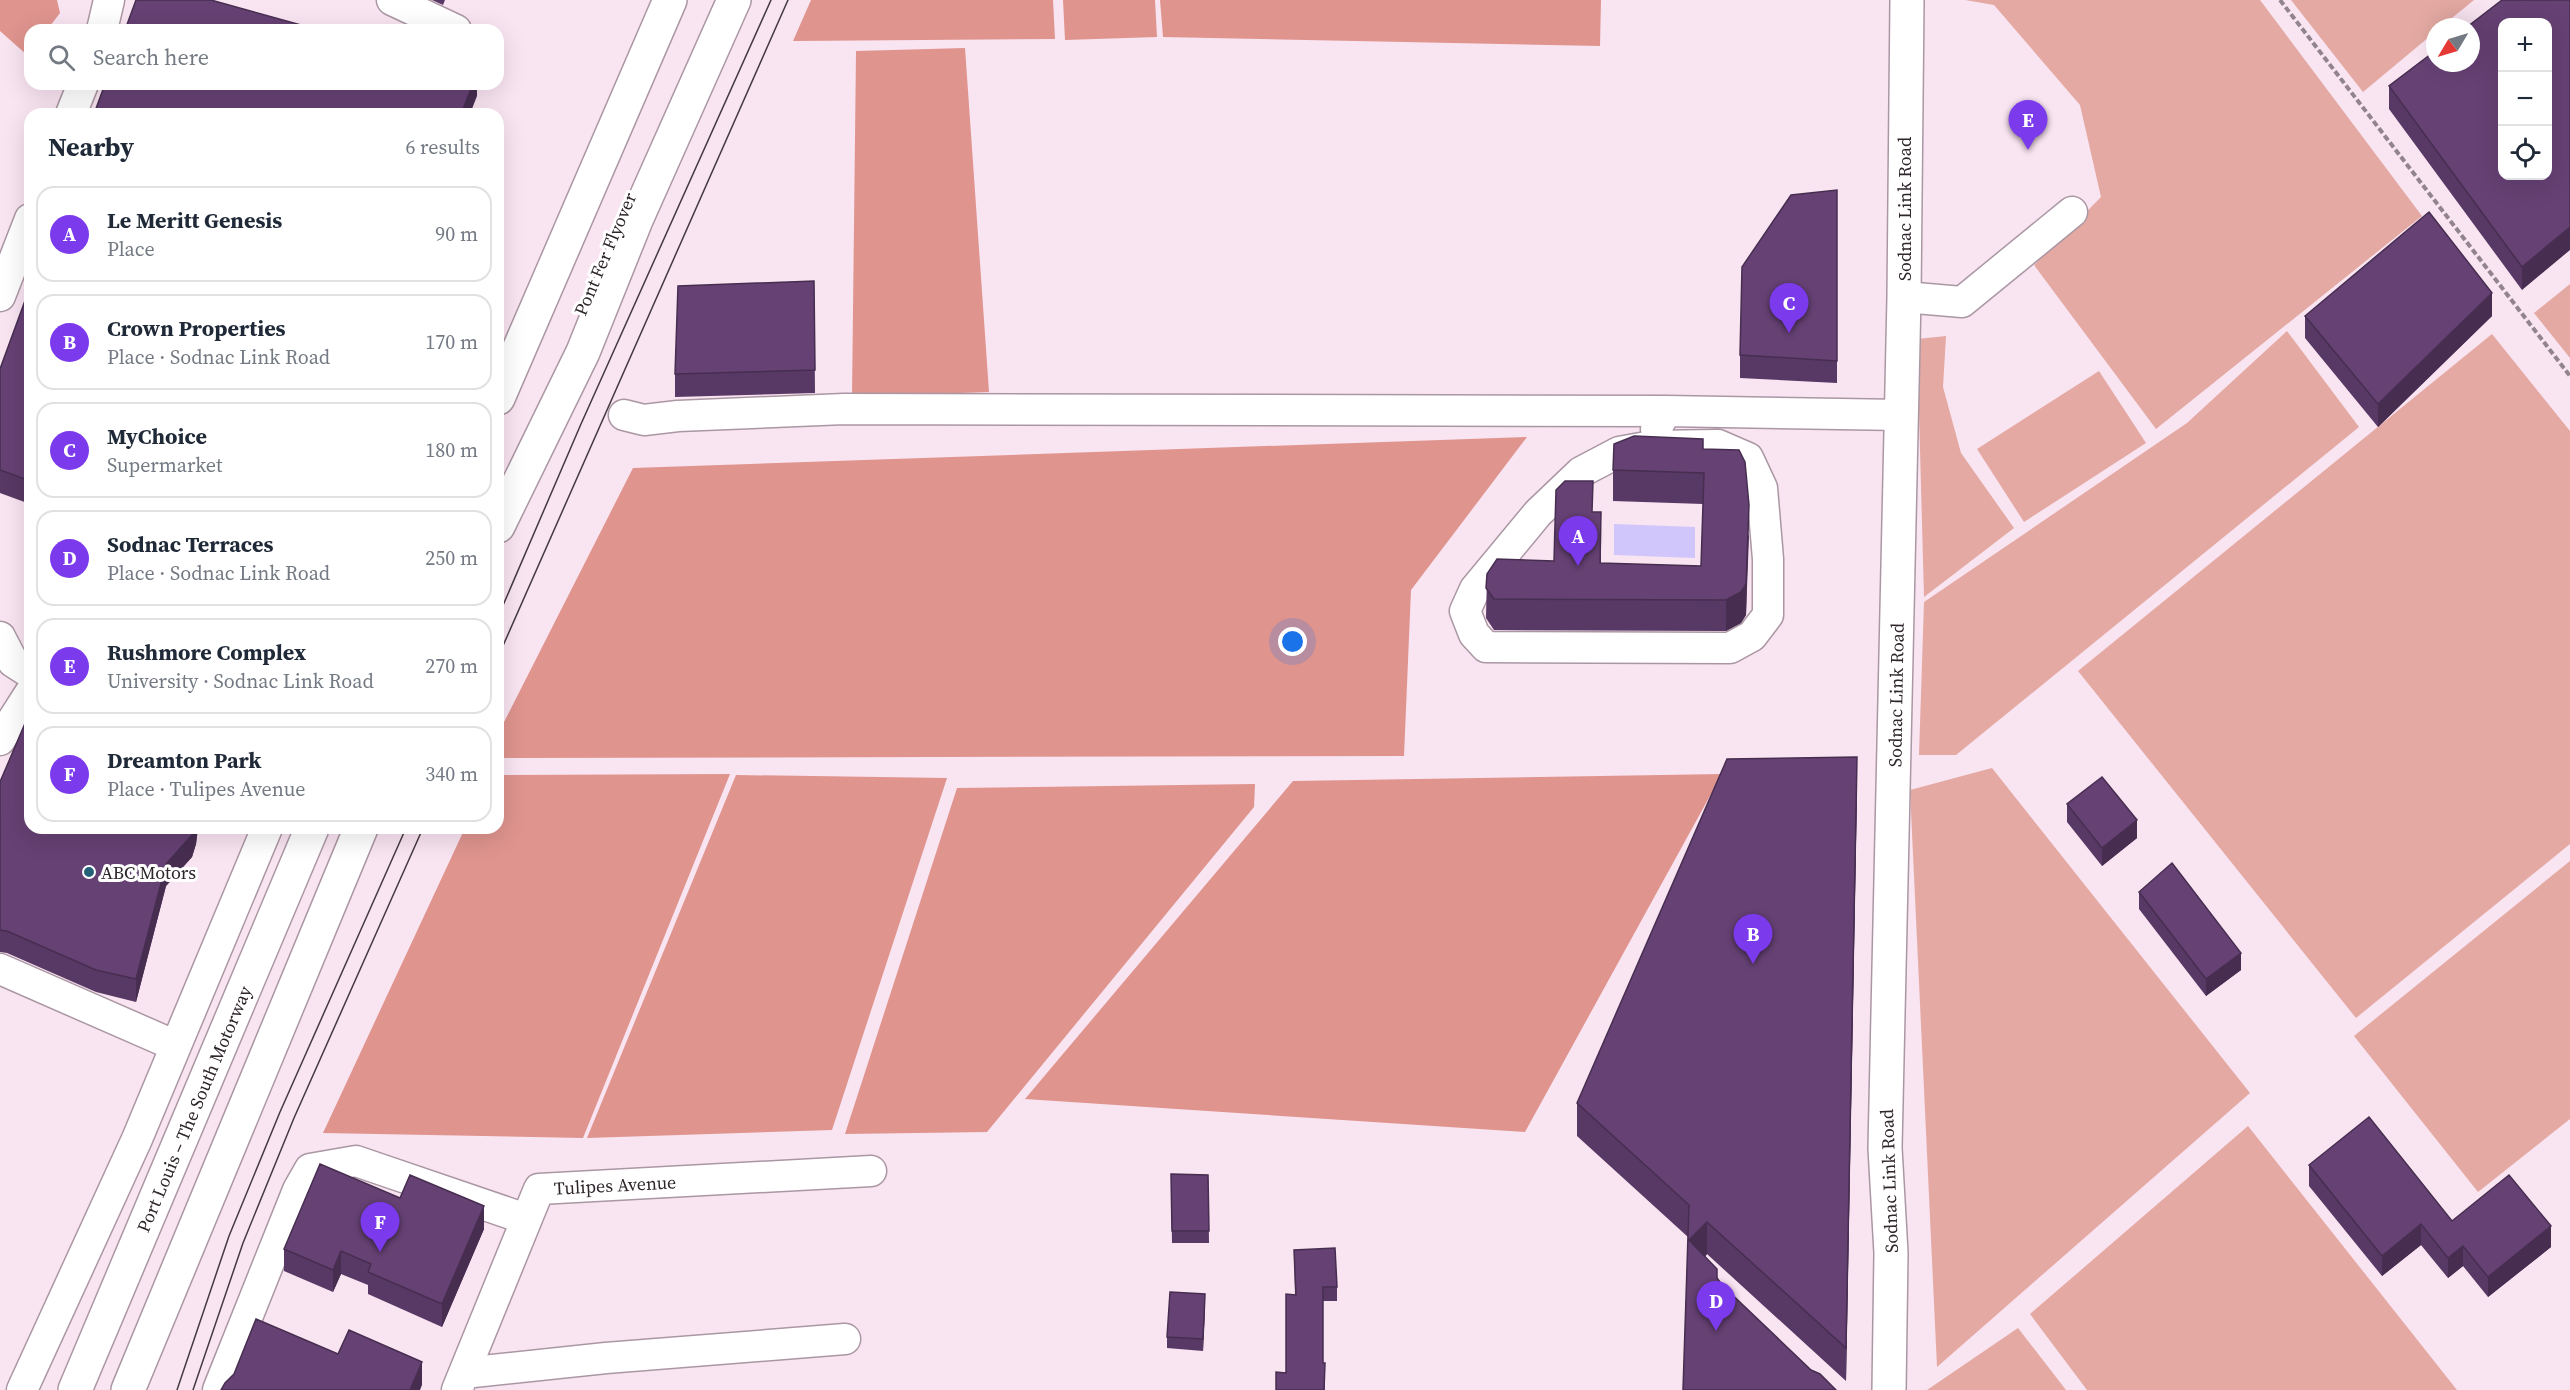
<!DOCTYPE html>
<html lang="en">
<head>
<meta charset="utf-8">
<style>
	body { margin:0; font-family:"Source Serif 4",serif; background:#f2f2f3; color:#1f2937 }
	.controls { position:absolute; right:18px; top:18px; display:grid; overflow:hidden; border-radius:12px; box-shadow:0 6px 24px #0002 }
	.controls button { width:54px; height:54px; display:grid; place-items:center; padding:0; border:0; border-bottom:2px solid #e0e1e3; background:#fff; color:#1f2937; font:30px sans-serif }
	.compass { position:absolute; left:2426px; top:18px; width:54px; height:54px; border-radius:50%; background:#fff; box-shadow:0 6px 24px #0002; rotate:232deg }
	.you { position:absolute; left:1293px; top:642px; width:21px; height:21px; margin:-15px; border:4px solid #fff; border-radius:50%; background:#1a73e8; box-shadow:0 0 0 9px #1a73e833 }
	.badge { display:grid; place-items:center; width:39px; height:39px; border-radius:50%; background:#7c3aed; color:#fff; font-size:20px; font-weight:700 }
	.pin { position:absolute; translate:-50% -50px; filter:drop-shadow(0 2px 3px #0008) }
	.pin::after { content:''; position:absolute; top:32px; width:21px; height:18px; background:inherit; clip-path:polygon(0 0,100% 0,50% 100%) }
	.list { margin:0; padding:0; list-style:none }
	h2 { display:flex; justify-content:space-between; align-items:center; height:78px; margin:0; padding:0 24px; font-size:26px }
	h2 small { font-size:20px; font-weight:400; color:#747a83 }
	.list li { display:grid; grid-template-columns:39px 1fr auto; gap:18px; align-items:center; box-sizing:border-box; height:96px; margin:0 12px 12px; padding:0 12px; border:2px solid #e0e1e3; border-radius:18px }
	.list b { display:block; font-size:22px; white-space:nowrap }
	.list p { margin:0; font-size:20px; white-space:nowrap; color:#747a83 }
	.list em { font-size:20px; font-style:normal; color:#747a83 }
	.icon { flex:none; width:33px; height:33px; fill:none; stroke:currentColor; stroke-width:2; stroke-linecap:round; stroke-linejoin:round }
	.map { position:relative; flex:none; width:2570px; height:1390px; overflow:hidden }
	.search { position:absolute; background:#fff; box-shadow:0 6px 24px #0002; left:24px; top:24px; width:480px; height:66px; display:flex; align-items:center; gap:15px; box-sizing:border-box; padding:0 21px; border-radius:18px; color:#747a83; font-size:22px }
	.panel { position:absolute; background:#fff; box-shadow:0 6px 24px #0002; left:24px; top:108px; width:480px; height:726px; border-radius:18px }
	.map>svg:first-child { display:block }
	.green { fill:#e4a9a3 }
	.forest { fill:#df948e }
	.water { fill:#d0c6fb }
	.lines { fill:none; stroke-linecap:round; stroke-linejoin:round }
	.minor-casing { stroke:#ab97a4; stroke-width:33 }
	.major-casing { stroke:#ab97a4; stroke-width:36 }
	.highway-casing { stroke:#ab97a4; stroke-width:36 }
	.path { stroke:#92848d; stroke-width:4; stroke-dasharray:6 3; stroke-linecap:butt }
	.minor { stroke:#fff; stroke-width:30 }
	.major { stroke:#fff; stroke-width:33 }
	.highway { stroke:#fff; stroke-width:33 }
	.tram { stroke:#443a40; stroke-width:1.5 }
	.wall { fill:#583864 }
	.shaded-wall { fill:#472e51 }
	.building { fill:#664174; stroke:#472e51; stroke-width:1.5; fill-rule:evenodd }
	.poi-dot { fill:#246278; stroke:#fff; stroke-width:2 }
	.labels { text-anchor:middle; dominant-baseline:central; stroke-width:6; stroke-linejoin:round; paint-order:stroke }
	.street-label { font-size:18px; fill:#2e262b; stroke:#fff }
	.poi-label { font-size:18px; fill:#2e262b; stroke:#fff; text-anchor:start }
</style>
</head>
<body>
<div class="map">
<svg width="2570" height="1390" viewBox="0 0 2570 1390">
	<rect width="100%" height="100%" fill="#f9e4f1"/>
	<path class="green" d="M1965,0H2260L2422,216L2156,429L2034,265L2101,197L2080,105L1994,5Z
		M2291,0H2474L2441,27H2435V32L2363,92Z
		M2570,284V358L2534,313Z
		M2287,331L2359,427L1956,755H1919L1924,602L2187,423Z
		M2492,334L2570,431V844L2356,1018L2078,671Z
		M1946,336L1943,387L1961,453L2014,528L1924,597L1917,339Z
		M2099,371L2146,443L2024,522L1977,449Z
		M1992,768L2250,1093L1937,1367L1910,790Z
		M2570,861V1119L2478,1192L2354,1036Z
		M2248,1126L2457,1390H2087L2030,1314Z
		M2018,1328L2066,1390H1927Z"/>
	<path class="forest" d="M0,0H57L60,13L47,30H30V51L27,55L0,31Z
		M811,0H1053L1055,39L793,41Z
		M1063,0H1155L1157,37L1065,40Z
		M1160,0H1601L1600,46L1163,37Z
		M965,48L989,392L852,397L856,51Z
		M1527,437L1411,590L1404,756L498,758V734L633,468Z
		M730,774L583,1138L323,1133L465,828H498V775Z
		M1722,774L1525,1132L1025,1099L1293,781Z
		M736,775L947,778L832,1130L587,1138Z
		M1255,784L1254,807L987,1132L845,1134L957,788Z"/>
	<path class="water" d="M1614,524L1695,527V558L1614,555Z"/>
	<g class="lines">
		<defs>
			<path id="minor" d="M392,0L456,30
				M102,30L109,0
				M71,114L83,84
				M0,296L30,219
				M1904,297L1962,302L2072,212
				M624,415L644,420L678,416L844,409L1666,411
				M1656,429L1666,411L1901,415
				M1718,445L1748,458L1762,488L1768,559V615L1752,636L1730,648L1486,647L1474,634L1465,611L1475,589L1538,513L1581,472L1619,452L1652,446Z
				M0,637L13,662L30,673
				M0,740L30,693
				M0,969L176,1046
				M464,1373L606,1358L845,1339
				M22,1390L137,1139L267,828
				M218,1390L298,1190L310,1169L356,1161L526,1219
				M457,1390L539,1189L871,1171"/>
			<path id="major" d="M1889,1390L1891,1253L1885,1148L1904,297L1907,0"/>
			<path id="highway" d="M498,398L670,0
				M498,526L583,352L636,220L734,0
				M75,1390L312,828
				M128,1390L361,828"/>
		</defs>
		<use href="#minor" class="minor-casing"/>
		<use href="#major" class="major-casing"/>
		<use href="#highway" class="highway-casing"/>
		<path class="path" d="M2280,0L2570,376"/>
		<use href="#minor" class="minor"/>
		<use href="#major" class="major"/>
		<use href="#highway" class="highway"/>
		<path class="tram" d="M498,617L581,424L771,0
			M498,657L788,0
			M177,1390L229,1236L280,1112L406,828
			M193,1390L243,1243L294,1118L423,828"/>
	</g>
	<path class="wall" d="M432,0H445L443,5Z
		M2570,0L2522,290L2389,109V86Z
		M1837,190V383L1740,378V355Z
		M814,281L815,393L675,397V374Z
		M30,287V504L0,493V369Z
		M2305,316H2492L2378,427L2305,338Z
		M1703,449L1749,536L1746,615L1741,623L1726,631L1494,630L1486,618L1487,574L1554,561L1593,512L1601,543V563L1701,566L1703,504L1613,501V470Z
		M0,782L198,828L196,844L192,857L166,886L136,1002L96,992L7,953L0,952Z
		M1857,789L1846,1381L1707,1254L1705,1257L1722,1285L1811,1370L1683,1390L1688,1237L1577,1136V1103Z
		M2067,804L2137,838L2102,866L2067,822Z
		M2139,892L2241,970L2206,996L2139,909Z
		M2309,1165L2452,1221L2551,1247L2488,1297L2463,1266L2448,1278L2421,1245L2382,1276L2309,1186Z
		M1171,1174L1208,1175L1209,1243H1172Z
		M400,1198L484,1229L442,1327L368,1294V1285L341,1274L333,1292L284,1271V1249Z
		M1294,1250L1337,1287V1301H1323V1363L1325,1390L1286,1373L1295,1295Z
		M1205,1306L1203,1351L1167,1348V1337Z"/>
	<path class="shaded-wall" d="M473,84H477V96L470,114H461Z
		M2570,227V250L2522,290V267Z
		M2492,293V316L2378,427V404Z
		M1749,505L1746,615L1741,623L1726,631V600Z
		M1601,512V543L1600,593V563Z
		M1857,757V789L1846,1381V1348Z
		M2137,820V838L2102,866V848Z
		M194,828H198L196,844L192,857L166,886L136,1002V979L166,864Z
		M2241,953V970L2206,996V979Z
		M484,1206V1229L442,1327V1304Z
		M1707,1222V1254L1689,1273V1240Z
		M2421,1224V1245L2382,1276V1256Z
		M2551,1226V1247L2488,1297V1277Z
		M2463,1246V1266L2448,1278V1258Z
		M341,1251V1274L333,1292V1270Z
		M1205,1294V1306L1203,1351V1339Z
		M422,1362V1385L420,1390H410Z"/>
	<path class="building" d="M136,0H211L319,30H125Z
		M2502,0H2570V227L2522,267L2389,86L2435,51V63H2471V27H2467ZM2502,22H2547V176H2502Z
		M105,84H473L461,114H94Z
		M1837,190V361L1740,355L1742,267L1791,195Z
		M2429,212L2492,293L2378,404L2305,316Z
		M814,281L815,370L675,374L678,286Z
		M30,287V481L0,470V369Z
		M1634,436L1703,439V449L1739,450L1745,462L1749,505L1746,584L1741,592L1726,600L1494,599L1486,588L1487,574L1497,559L1554,561L1556,490L1565,481H1593L1592,512H1601L1600,563L1701,566L1704,473L1613,470L1614,444Z
		M29,714L30,828H194L192,835L166,864L136,979L96,970L7,931L0,930V782Z
		M1857,757L1846,1348L1707,1222L1689,1240L1717,1269V1278L1722,1285L1811,1370L1820,1374L1836,1390H1683L1689,1205L1577,1103L1727,759Z
		M2102,777L2137,820L2102,848L2067,804Z
		M2172,863L2241,953L2206,979L2139,892Z
		M2369,1117L2452,1221L2509,1175L2551,1226L2488,1277L2463,1246L2448,1258L2421,1224L2382,1256L2309,1165Z
		M320,1164L400,1198L410,1175L484,1206L442,1304L368,1272L371,1264L341,1251L333,1270L284,1249Z
		M1171,1174L1208,1175L1209,1231H1172Z
		M1335,1248L1337,1287H1323V1363H1325L1324,1390H1276V1372L1286,1373V1294L1296,1295L1294,1250Z
		M1170,1292L1205,1294L1203,1339L1167,1337Z
		M256,1319L338,1354L349,1330L422,1362L410,1390H221L225,1383L234,1374Z"/>
	<circle class="poi-dot" cx="89" cy="872" r="6"/>
	<g class="labels">
		<g class="street-label">
			<text transform="translate(1904 209) rotate(-90)">Sodnac Link Road</text>
			<text transform="translate(605 254) rotate(-67)">Pont Fer Flyover</text>
			<text transform="translate(1896 695) rotate(-89)">Sodnac Link Road</text>
			<text transform="translate(194 1109) rotate(-67)">Port Louis – The South Motorway</text>
			<text transform="translate(1889 1181) rotate(-92)">Sodnac Link Road</text>
			<text transform="translate(615 1185) rotate(-3)">Tulipes Avenue</text>
		</g>
		<g class="poi-label">
			<text x="101" y="872">ABC Motors</text>
		</g>
	</g>
</svg>
<div class="controls">
<button>+</button>
<button>−</button>
<button><svg class="icon" aria-label="locate" viewBox="0 0 24 24"><circle cx="12" cy="12" r="6"/><path d="M12 2v4M12 18v4M2 12h4M18 12h4"/></svg></button>
</div>
<svg class="compass" viewBox="-18 -18 36 36"><path d="M0-13l5 13h-10z" fill="#e53935"/><path d="M0 13l5-13h-10z" fill="#747a83"/></svg>
<div class="you"></div>
<div class="pin badge" style="left:1578px;top:566px">A</div>
<div class="pin badge" style="left:1753px;top:964px">B</div>
<div class="pin badge" style="left:1789px;top:333px">C</div>
<div class="pin badge" style="left:1716px;top:1331px">D</div>
<div class="pin badge" style="left:2028px;top:150px">E</div>
<div class="pin badge" style="left:380px;top:1252px">F</div>
<div class="search"><svg class="icon" aria-label="search" viewBox="0 0 24 24"><circle cx="10" cy="10" r="6"/><path d="M15 15l6 6"/></svg>Search here</div>
<section class="panel">
<h2>Nearby<small>6 results</small></h2>
<ul class="list">
<li><span class="badge">A</span><div><b>Le Meritt Genesis</b><p>Place</p></div><em>90 m</em></li>
<li><span class="badge">B</span><div><b>Crown Properties</b><p>Place · Sodnac Link Road</p></div><em>170 m</em></li>
<li><span class="badge">C</span><div><b>MyChoice</b><p>Supermarket</p></div><em>180 m</em></li>
<li><span class="badge">D</span><div><b>Sodnac Terraces</b><p>Place · Sodnac Link Road</p></div><em>250 m</em></li>
<li><span class="badge">E</span><div><b>Rushmore Complex</b><p>University · Sodnac Link Road</p></div><em>270 m</em></li>
<li><span class="badge">F</span><div><b>Dreamton Park</b><p>Place · Tulipes Avenue</p></div><em>340 m</em></li>
</ul>
</section>
</div>
</body>
</html>
